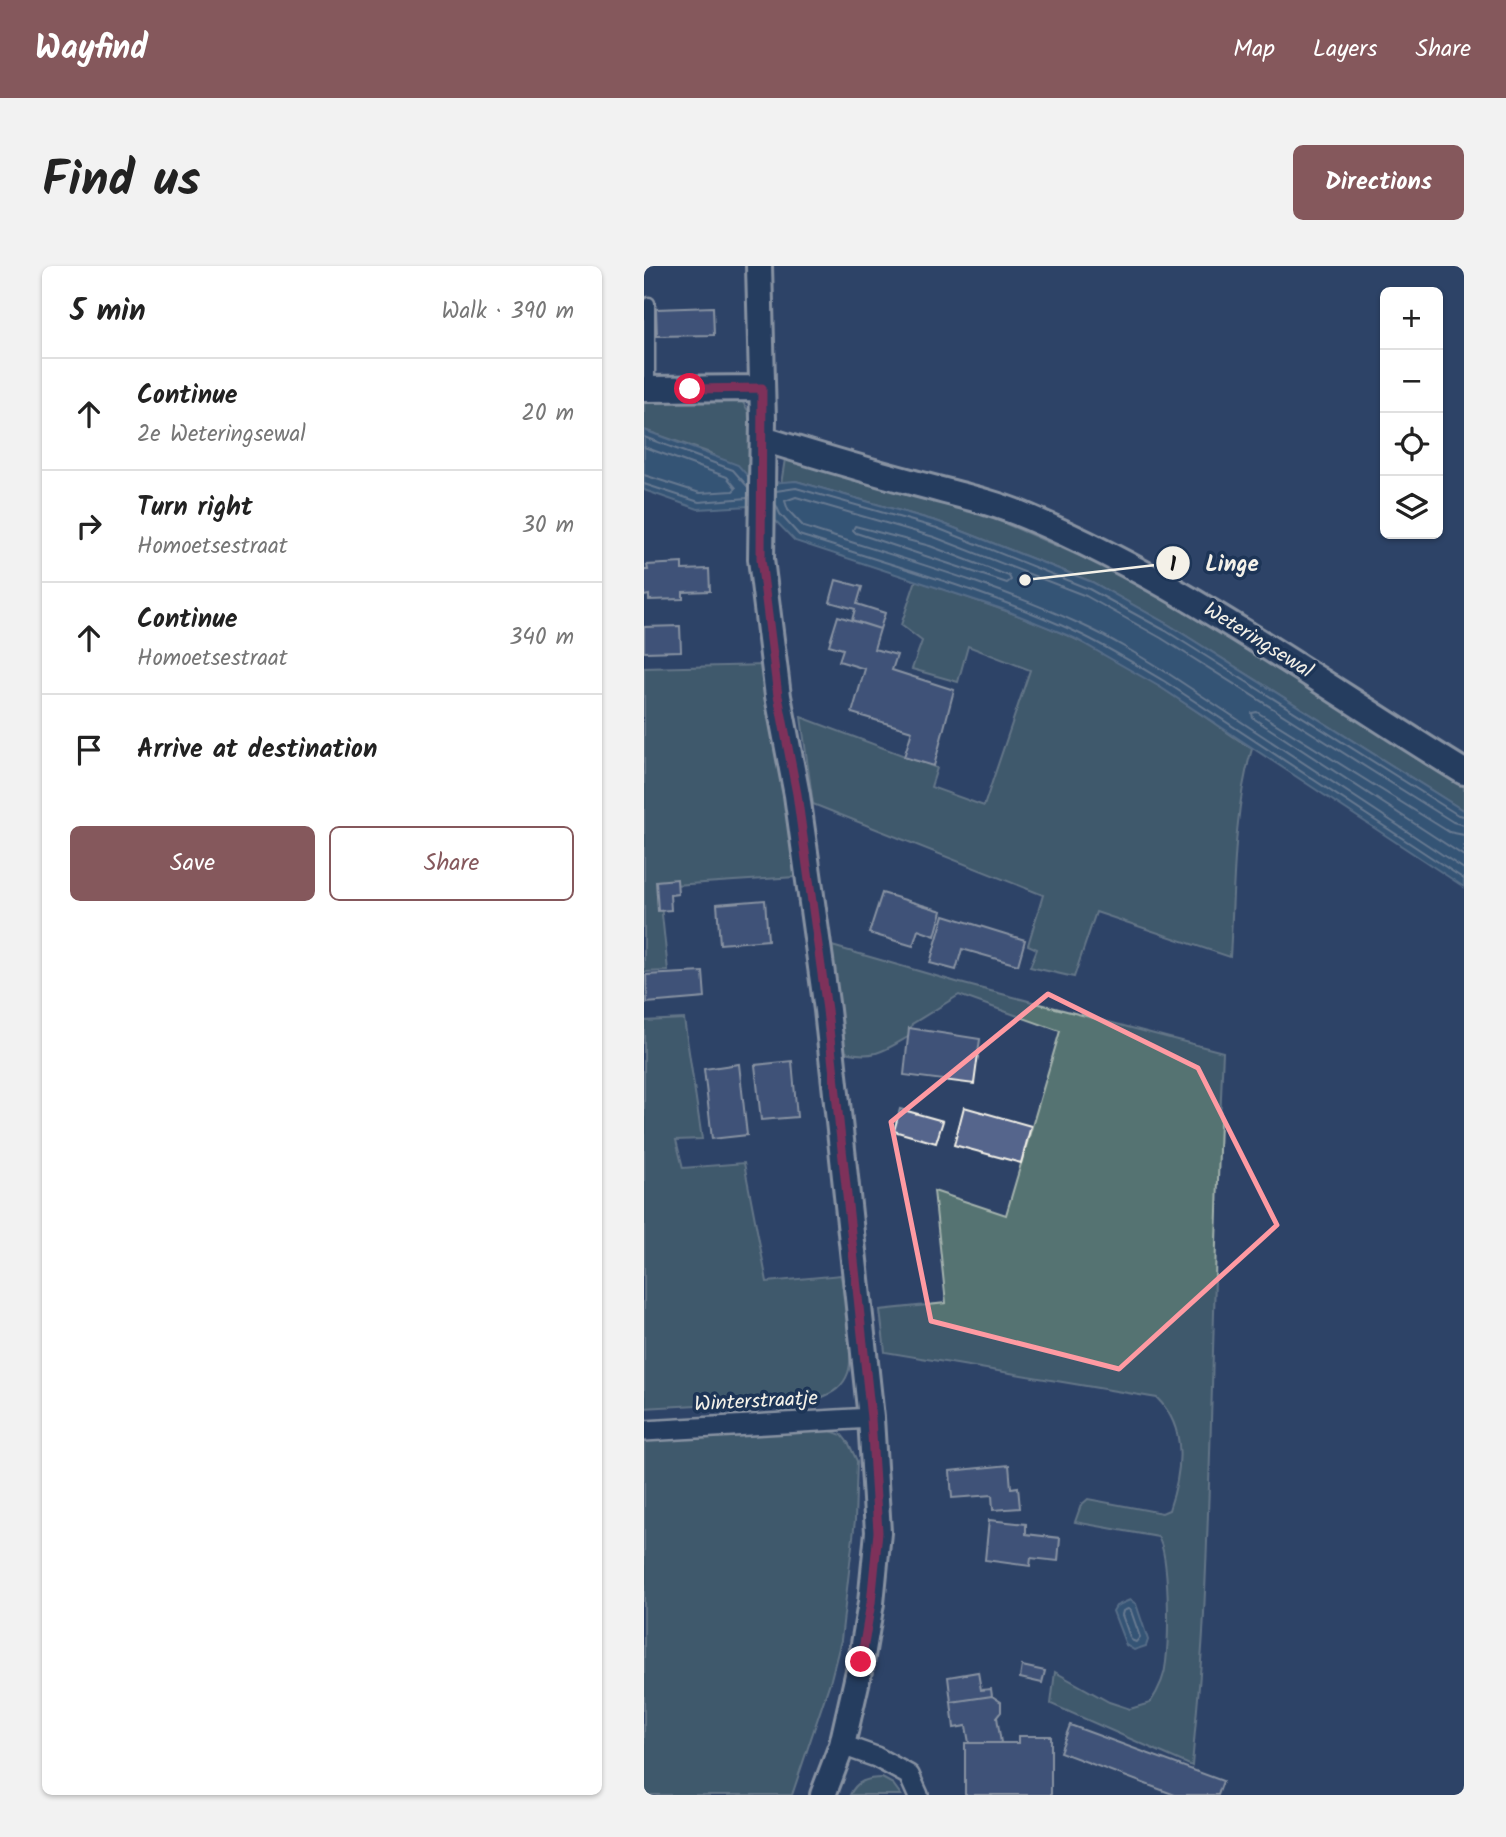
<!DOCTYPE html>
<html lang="en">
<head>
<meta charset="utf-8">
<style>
	body { margin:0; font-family:Kalam,sans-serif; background:#f2f2f2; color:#222 }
	.controls { position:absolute; right:21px; top:21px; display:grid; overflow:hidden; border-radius:10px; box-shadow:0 2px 5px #0004 }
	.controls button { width:63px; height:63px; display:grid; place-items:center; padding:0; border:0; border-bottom:2px solid #e0e0e0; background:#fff; color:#222; font:35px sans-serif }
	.stop { position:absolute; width:21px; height:21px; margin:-16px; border:5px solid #e11d48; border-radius:50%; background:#fff }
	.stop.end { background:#e11d48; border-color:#fff; box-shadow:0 2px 7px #0008 }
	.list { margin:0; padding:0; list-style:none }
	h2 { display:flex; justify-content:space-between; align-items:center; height:91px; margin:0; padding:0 28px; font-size:30px }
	h2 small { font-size:23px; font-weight:400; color:#767676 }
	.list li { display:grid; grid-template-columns:46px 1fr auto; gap:21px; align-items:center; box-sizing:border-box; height:112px; padding:0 28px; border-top:2px solid #e0e0e0 }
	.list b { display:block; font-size:26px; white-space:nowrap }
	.list p { margin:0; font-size:23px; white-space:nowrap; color:#767676 }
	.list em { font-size:23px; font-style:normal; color:#767676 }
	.actions { display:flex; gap:14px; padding:21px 28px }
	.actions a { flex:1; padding:16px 0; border:2px solid #85585c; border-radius:10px; text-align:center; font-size:24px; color:#85585c }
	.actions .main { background:#85585c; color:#fff }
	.icon { flex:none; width:38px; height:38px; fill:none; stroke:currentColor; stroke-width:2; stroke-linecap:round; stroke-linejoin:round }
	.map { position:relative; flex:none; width:820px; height:1529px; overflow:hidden; border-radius:10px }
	header { display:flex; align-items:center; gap:42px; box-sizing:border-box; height:98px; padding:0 35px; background:#85585c; color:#fff }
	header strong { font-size:33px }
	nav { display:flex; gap:38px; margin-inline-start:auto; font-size:24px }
	.intro { display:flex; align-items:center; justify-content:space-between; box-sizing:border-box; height:168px; padding:0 42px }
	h1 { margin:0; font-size:49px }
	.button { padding:18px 32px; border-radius:10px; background:#85585c; color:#fff; font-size:24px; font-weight:700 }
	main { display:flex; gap:42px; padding:0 42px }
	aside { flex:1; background:#fff; border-radius:10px; box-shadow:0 2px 5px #0004 }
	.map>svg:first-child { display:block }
	.green { fill:#557372; stroke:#a4b2ad; stroke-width:2 }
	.water { fill:#3e6886; stroke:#879fad; stroke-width:2 }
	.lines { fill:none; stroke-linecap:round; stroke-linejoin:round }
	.shore { stroke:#abbac1; stroke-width:2 }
	.building { fill:#55658c; stroke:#f4f1e8; stroke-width:2 }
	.service-casing { stroke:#f4f1e8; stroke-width:15 }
	.minor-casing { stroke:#f4f1e8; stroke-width:24 }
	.tertiary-casing { stroke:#f4f1e8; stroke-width:30 }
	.service { stroke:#1d3557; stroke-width:10 }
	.minor { stroke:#1d3557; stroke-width:19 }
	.tertiary { stroke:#1d3557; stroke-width:24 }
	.route { stroke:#e11d48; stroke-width:9 }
	.marked { fill:none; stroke:#ff9aa2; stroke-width:5; stroke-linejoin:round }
	.labels { text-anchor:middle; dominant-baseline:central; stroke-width:7; stroke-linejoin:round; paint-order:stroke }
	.street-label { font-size:21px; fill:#f4f1e8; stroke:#1d3557 }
	.leader { fill:none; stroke:#f4f1e8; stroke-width:2.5 }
	.callout-dot { fill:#f4f1e8; stroke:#1d3557; stroke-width:2.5 }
	.mark-label { font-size:21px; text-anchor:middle; font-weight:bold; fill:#111 }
	.callout-label { font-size:23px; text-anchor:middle; font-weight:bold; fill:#f4f1e8; stroke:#1d3557; stroke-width:7; stroke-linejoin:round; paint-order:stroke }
</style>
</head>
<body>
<header>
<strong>Wayfind</strong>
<nav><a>Map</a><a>Layers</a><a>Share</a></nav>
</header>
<div class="intro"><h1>Find us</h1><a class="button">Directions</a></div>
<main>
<aside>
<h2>5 min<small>Walk · 390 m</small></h2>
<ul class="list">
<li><svg class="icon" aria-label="ahead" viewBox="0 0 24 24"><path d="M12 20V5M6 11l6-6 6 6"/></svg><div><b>Continue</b><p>2e Weteringsewal</p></div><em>20 m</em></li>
<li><svg class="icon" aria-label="right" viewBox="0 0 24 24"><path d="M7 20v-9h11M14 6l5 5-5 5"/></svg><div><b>Turn right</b><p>Homoetsestraat</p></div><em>30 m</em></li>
<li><svg class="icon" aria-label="ahead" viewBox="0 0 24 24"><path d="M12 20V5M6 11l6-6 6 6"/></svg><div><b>Continue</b><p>Homoetsestraat</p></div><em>340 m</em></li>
<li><svg class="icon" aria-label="arrive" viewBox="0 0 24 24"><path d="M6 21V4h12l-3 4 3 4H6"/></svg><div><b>Arrive at destination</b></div></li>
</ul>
<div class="actions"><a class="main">Save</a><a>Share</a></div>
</aside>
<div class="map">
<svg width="820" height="1529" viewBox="0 0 820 1529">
	<rect width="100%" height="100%" fill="#2e4367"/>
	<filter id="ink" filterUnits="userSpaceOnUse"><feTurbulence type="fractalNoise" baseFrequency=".0143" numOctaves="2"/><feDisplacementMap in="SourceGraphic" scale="14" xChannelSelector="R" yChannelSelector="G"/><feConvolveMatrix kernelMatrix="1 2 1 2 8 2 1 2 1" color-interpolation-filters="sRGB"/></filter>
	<g filter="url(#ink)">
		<path class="green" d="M0,135H98L108,151L111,218L66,187L0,164Z
			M141,193L328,243L470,305L512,326L725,458L820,520V545L525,359L448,316L295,256L152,215L137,218Z
			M272,314C325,332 378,349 429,372C493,401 550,444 608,483C589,544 590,626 586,691L452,646L430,711L386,701L393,683L384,679L399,629L169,538L157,451L293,502L287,521L340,540L386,404L324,380L314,416L268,403L278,375L257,359Z
			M122,399L151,611L15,620L24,705L0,706V402Z
			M188,680L316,717L579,786C570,973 569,1160 560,1347C558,1398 552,1449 548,1500L407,1438L411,1406L465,1436L486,1443L506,1437C514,1425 521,1411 522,1396C525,1371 526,1290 514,1271L431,1256L437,1239L444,1233L518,1247L525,1244C538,1206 544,1163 513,1132L241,1086L236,1044L302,1037L290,925L362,949L416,765L315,729L268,758L264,771C240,785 230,793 201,786Z
			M40,753L58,873L32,874L39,902L100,897L123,1016L197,1009C200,1032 211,1088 204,1107C199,1121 189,1127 176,1132L0,1142V755Z
			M184,1164L198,1169L205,1178L213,1195L211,1254L197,1374L187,1413L148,1529H0V1175Z
			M238,1512L249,1518L257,1529H206C212,1515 224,1512 238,1512Z"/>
		<path class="water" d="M0,164L94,199L111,218L152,215L295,256L448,316L525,359L820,545V621L516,421L430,372L361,344L151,275L128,251L106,240L54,243L0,224Z
			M486,1334L492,1338L504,1374L502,1380L490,1384L482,1379L469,1345L472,1340Z"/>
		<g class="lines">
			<path class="shore" d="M0,171L89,204L104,221
				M0,181L83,211L92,222L89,225L56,227L0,209
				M0,218L55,236L104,232
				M132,225L152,222L293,262L445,323L522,365L814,549L820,550
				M132,239L136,248L155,269C248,299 343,325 432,366C462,380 491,398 520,415L820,613
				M211,260L286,280L365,310L367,314L363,317L212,267L209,264Z
				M820,559L809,556L517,372L442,330L290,271L152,231L141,235L144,244L160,261C252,291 348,317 436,358C467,372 496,390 525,408L820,603
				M820,569L805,566L613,446L608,447L609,452L820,590
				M484,1343L487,1345L496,1371L492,1376L487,1374L478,1349L479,1345Z"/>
		</g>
		<path class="building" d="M69,41L70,69L13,70L12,43Z
			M38,297V304L65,303L66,325L39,326V333L5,334V329L0,330V304H4L3,299Z
			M192,314L218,321L213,338L241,347L236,363L208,354L211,343L186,336Z
			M194,350L236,363L230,383L253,389L248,404L310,424L290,500L260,491L268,465L208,447L221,403L195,395L199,383L185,379Z
			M36,360L37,385L0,386V361Z
			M33,613L34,628L26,629L27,644L14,645L12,615Z
			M238,627L298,645L291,670L274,664L269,680L225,667Z
			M121,634L124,674L76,678L73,638Z
			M300,649L381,674L374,699L318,683L312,704L286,697Z
			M59,706L61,732L3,737L2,709Z
			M265,762L336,773L330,818L260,809Z
			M148,795L153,851L117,854L111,799Z
			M95,798L103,869L68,873L60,803Z
			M320,841L387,860L377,897L310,879Z
			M256,843L299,855L292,877L250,865Z
			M365,1199L367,1222L374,1221L376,1242L349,1244L348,1229L308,1232L306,1205Z
			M345,1254L382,1258V1268L416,1272L414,1295L387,1292L386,1300L341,1294Z
			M378,1400L401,1405L398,1417L376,1412Z
			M334,1406L337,1424L347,1423L348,1430L307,1436L304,1411Z
			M348,1430L357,1436V1446L353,1451L357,1477H325L322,1460L310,1462L307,1436Z
			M426,1459L579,1515L574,1529H531L416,1486Z
			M374,1470H407V1529H321V1477H374Z"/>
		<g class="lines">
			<defs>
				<path id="service" d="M5,37V122"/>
				<path id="minor" d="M0,1165L227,1152
					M198,1479L232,1491L265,1509L274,1529"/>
				<path id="tertiary" d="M115,0L119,153L117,293L134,430L153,529L183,744L227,1152L234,1266L227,1337L217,1396L198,1479L179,1529
					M0,123L118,122
					M119,173C168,188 217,203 267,216C306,227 347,235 384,251C540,317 676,418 820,506"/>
			</defs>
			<use href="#service" class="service-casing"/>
			<use href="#minor" class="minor-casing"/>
			<use href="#tertiary" class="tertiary-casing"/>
			<use href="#service" class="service"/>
			<use href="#minor" class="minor"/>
			<use href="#tertiary" class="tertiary"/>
		</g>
	</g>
	<g class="lines" filter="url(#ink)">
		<path class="route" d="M46,123L118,122L117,293L134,430L153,528L183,744L227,1152L234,1266L227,1337L217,1396"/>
	</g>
	<path d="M0 0H820V1529H0ZM404,728L554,802L633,959L475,1103L287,1055L247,856Z" fill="#2e4367" fill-opacity=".55" fill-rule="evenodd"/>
	<path class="marked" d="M404,728L554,802L633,959L475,1103L287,1055L247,856Z"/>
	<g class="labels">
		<g class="street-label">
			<text transform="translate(614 375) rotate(32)">Weteringsewal</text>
			<text transform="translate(112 1136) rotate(-3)">Winterstraatje</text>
		</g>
	</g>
	<path class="leader" d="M381 314L529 297"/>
	<g class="callout-dot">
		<circle cx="381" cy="314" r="7"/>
		<circle cx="529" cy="297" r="18"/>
	</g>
	<g class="mark-label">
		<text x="529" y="305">1</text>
	</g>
	<g class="callout-label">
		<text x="588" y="305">Linge</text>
	</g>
</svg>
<div class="controls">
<button>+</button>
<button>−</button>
<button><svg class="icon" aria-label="locate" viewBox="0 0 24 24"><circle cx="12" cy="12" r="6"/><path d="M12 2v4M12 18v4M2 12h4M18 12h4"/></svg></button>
<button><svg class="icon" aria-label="layers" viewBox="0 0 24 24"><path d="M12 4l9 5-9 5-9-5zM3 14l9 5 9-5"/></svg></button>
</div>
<div class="stop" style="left:46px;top:123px"></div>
<div class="stop end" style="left:217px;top:1396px"></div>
</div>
</main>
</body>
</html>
